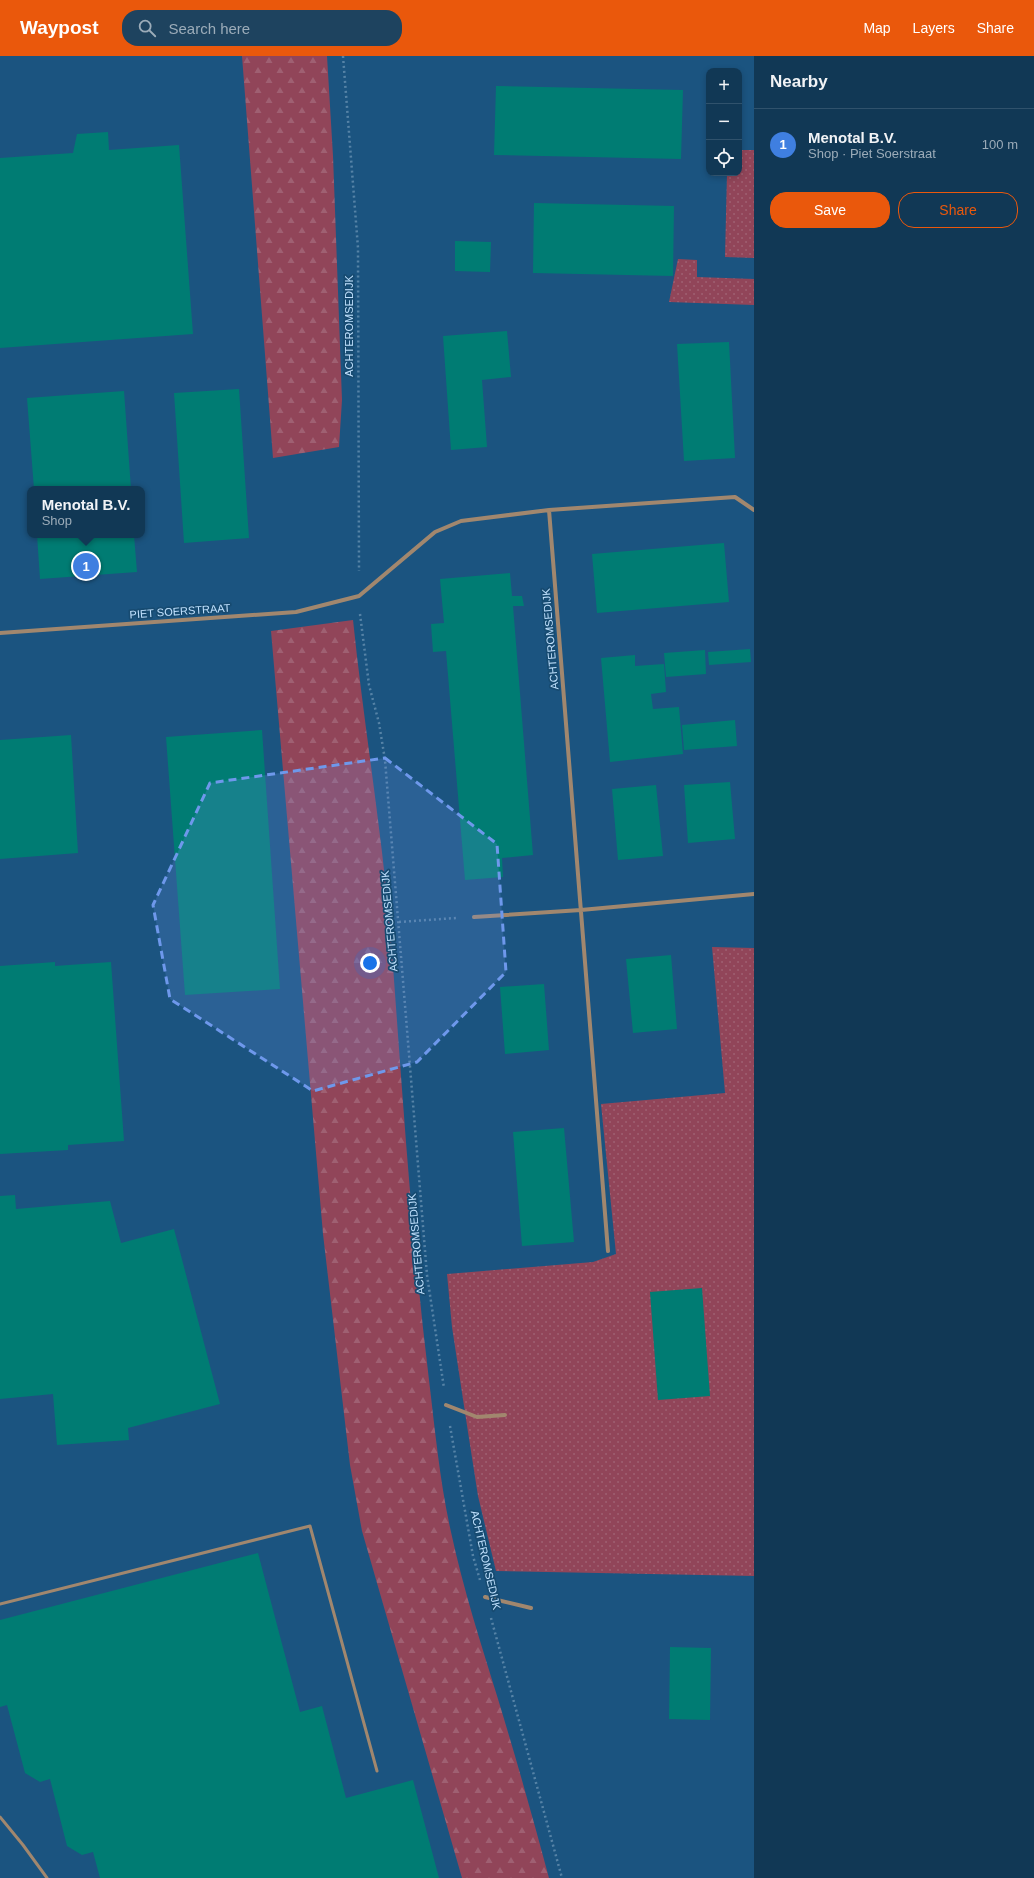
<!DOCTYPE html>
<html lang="en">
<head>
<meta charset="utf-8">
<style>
	body { margin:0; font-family:Arial,sans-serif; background:#1e435f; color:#f1f3f6 }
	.controls { position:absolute; right:12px; top:12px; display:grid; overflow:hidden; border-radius:8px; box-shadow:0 2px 6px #0003 }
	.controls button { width:36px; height:36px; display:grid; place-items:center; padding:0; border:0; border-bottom:1px solid #30526c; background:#113855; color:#f1f3f6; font:20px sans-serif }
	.you { position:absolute; left:370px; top:907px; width:14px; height:14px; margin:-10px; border:3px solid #fff; border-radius:50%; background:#1a73e8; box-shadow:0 0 0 6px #1a73e833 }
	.badge { display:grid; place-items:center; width:26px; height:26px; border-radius:50%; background:#ea580c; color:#fff; font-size:13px; font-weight:700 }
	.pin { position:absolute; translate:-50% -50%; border:2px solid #fff; box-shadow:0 1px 4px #0006 }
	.popup { position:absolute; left:27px; top:430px; width:118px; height:52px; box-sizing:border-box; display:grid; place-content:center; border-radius:8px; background:#113855; filter:drop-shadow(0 1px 3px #0005); font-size:13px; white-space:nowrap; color:#9cacb9 }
	.popup b { font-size:15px; color:#f1f3f6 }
	.popup::after { content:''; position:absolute; left:50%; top:100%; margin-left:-8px; border:8px solid transparent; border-top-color:#113855 }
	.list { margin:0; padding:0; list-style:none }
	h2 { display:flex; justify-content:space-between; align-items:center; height:52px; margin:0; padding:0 16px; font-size:17px }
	h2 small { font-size:13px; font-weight:400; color:#9cacb9 }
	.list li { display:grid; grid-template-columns:26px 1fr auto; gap:12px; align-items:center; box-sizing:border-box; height:72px; padding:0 16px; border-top:1px solid #30526c }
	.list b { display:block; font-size:15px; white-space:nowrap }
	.list p { margin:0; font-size:13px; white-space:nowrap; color:#9cacb9 }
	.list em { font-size:13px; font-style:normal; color:#9cacb9 }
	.actions { display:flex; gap:8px; padding:12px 16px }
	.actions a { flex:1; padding:9px 0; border:1px solid #ea580c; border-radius:16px; text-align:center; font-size:14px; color:#ea580c }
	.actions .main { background:#ea580c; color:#fff }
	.icon { flex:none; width:22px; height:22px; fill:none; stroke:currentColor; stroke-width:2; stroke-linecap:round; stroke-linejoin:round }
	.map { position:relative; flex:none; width:754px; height:1822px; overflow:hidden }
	header { display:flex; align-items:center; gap:24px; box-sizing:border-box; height:56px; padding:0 20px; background:#ea580c; color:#fff }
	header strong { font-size:19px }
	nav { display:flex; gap:22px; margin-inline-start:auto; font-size:14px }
	.search { width:280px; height:36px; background:#1e435f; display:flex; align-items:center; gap:10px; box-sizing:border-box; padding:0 14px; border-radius:16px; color:#9cacb9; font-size:15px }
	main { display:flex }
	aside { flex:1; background:#113855 }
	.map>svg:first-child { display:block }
	.built { fill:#1b5480; fill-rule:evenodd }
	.green { fill:url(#green-dots) }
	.forest { fill:url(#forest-firs) }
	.building { fill:#007c73 }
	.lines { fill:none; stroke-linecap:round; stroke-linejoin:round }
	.path { stroke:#5683a6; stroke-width:2.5; stroke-dasharray:2 3; stroke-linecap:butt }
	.service { stroke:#a1876e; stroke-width:3 }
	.minor { stroke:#a1876e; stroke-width:4 }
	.marked { fill:#6e98eb; fill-opacity:0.2; stroke:#6e98eb; stroke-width:3; stroke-dasharray:8 5; stroke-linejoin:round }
	.labels { text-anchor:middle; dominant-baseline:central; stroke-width:3.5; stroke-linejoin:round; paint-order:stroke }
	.street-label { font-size:11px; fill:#c0e1fe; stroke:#174b71 }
</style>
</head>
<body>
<header>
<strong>Waypost</strong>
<div class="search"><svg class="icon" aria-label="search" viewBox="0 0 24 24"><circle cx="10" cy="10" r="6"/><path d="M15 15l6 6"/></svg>Search here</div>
<nav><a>Map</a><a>Layers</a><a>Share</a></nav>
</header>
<main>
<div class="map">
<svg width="754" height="1822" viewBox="0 0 754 1822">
	<defs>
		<pattern id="green-dots" width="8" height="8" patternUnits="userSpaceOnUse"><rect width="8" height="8" fill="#914559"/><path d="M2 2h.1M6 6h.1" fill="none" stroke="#9f6072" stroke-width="1.8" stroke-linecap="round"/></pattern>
		<pattern id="forest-firs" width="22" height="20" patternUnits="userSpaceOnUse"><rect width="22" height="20" fill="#914559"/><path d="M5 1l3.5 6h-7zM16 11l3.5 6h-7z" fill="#9f6072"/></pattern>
	</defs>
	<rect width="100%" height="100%" fill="#174b71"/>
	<path class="built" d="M0,0H754V1822H0ZM709,15H739V117H709ZM30,433H142V479H30Z"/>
	<path class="green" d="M739,94H754V202L725,201L727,117H739Z
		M678,203L697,204V221L754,223V249L669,246Z
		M712,891L754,892V1520L496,1515L478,1440L468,1376L452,1271L447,1218L593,1206L616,1198L601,1048L725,1037Z"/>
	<path class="forest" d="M242,0H327L333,100L342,344L339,391L273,402Z
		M353,564C364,670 382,776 391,883C402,1030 411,1177 429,1324C435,1374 440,1427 451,1476C463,1532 481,1588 498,1643C516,1702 533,1762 549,1822H462L362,1475L350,1409L323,1178L271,575Z"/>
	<path class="building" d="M496,30L683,34L681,103L494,99Z
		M108,76L109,94L179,89L193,278L0,292V102L73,97L77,78Z
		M534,147L674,150L673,220L533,217Z
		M455,185L491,186L490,216L455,215Z
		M507,275L511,321L482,324L487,391L451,394L443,280Z
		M729,286L735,402L684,405L677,288Z
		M239,333L249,482L184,487L174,337Z
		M124,335L131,433H34L27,342Z
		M37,479H134L137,516L40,523Z
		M724,487L729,546L597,557L592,498Z
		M510,517L512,540H522L524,550H513L533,799L502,802L503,821L465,824L446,595L433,596L431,568L444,567L440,523Z
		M750,593L751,606L709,609L708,596Z
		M705,594L706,618L666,621L664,597Z
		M635,599V610L664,608L666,636L651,638L653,653L679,651L683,698L610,706L601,602Z
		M735,664L737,690L684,694L682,669Z
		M262,674L280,933L185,939L166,681Z
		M71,679L78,797L0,803V684Z
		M730,726L735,783L688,787L684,729Z
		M656,729L663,800L618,804L612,733Z
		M671,899L677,973L633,977L626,903Z
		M55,906V910L111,906L124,1085L68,1089V1094L0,1098V910Z
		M544,928L549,994L505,998L500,931Z
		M564,1072L574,1186L522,1190L513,1076Z
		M15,1139L16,1153L110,1145L121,1187L174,1173L220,1348L128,1372L129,1384L57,1389L53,1338L0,1343V1140Z
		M702,1232L710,1340L658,1344L650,1236Z
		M258,1497L300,1656L322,1650L346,1742L413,1724L439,1822H100L93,1796L82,1799L67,1790L50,1723L40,1726L25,1717L7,1649L0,1651V1564Z
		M670,1591L711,1592L710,1664L669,1663Z"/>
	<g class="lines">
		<path class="path" d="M343,0L358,192L359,515
			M360,558L369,629L379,667L385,704L427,1219L444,1332
			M399,866L456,862
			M450,1370L473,1500L480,1524
			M491,1562L562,1822"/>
		<path class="service" d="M0,1548L310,1470L377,1715
			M0,1761L23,1789L47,1822"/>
		<path class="minor" d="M549,454L608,1195
			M0,577L296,556L359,540L435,476L461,465L549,454L735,441L754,454
			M474,861L581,854L754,838
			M446,1349L477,1361L505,1359
			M485,1541L531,1552"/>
	</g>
	<path class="marked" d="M385,702L497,788L506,916L417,1006L313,1035L170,943L153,849L210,727Z"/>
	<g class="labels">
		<g class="street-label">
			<text transform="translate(349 270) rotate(-90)">ACHTEROMSEDIJK</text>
			<text transform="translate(180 555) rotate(-4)">PIET SOERSTRAAT</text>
			<text transform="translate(550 583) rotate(-95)">ACHTEROMSEDIJK</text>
			<text transform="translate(389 865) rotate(-95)">ACHTEROMSEDIJK</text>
			<text transform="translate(416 1188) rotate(-95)">ACHTEROMSEDIJK</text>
			<text transform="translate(486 1504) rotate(77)">ACHTEROMSEDIJK</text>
		</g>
	</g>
</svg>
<div class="controls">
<button>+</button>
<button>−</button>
<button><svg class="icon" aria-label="locate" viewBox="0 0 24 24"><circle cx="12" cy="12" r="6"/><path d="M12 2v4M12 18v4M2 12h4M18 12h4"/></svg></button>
</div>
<div class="you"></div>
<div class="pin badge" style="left:86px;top:510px;background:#3f7fe0">1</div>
<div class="popup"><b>Menotal B.V.</b>Shop</div>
</div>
<aside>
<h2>Nearby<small></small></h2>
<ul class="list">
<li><span class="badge" style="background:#3f7fe0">1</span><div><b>Menotal B.V.</b><p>Shop · Piet Soerstraat</p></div><em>100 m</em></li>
</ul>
<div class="actions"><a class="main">Save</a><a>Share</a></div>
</aside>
</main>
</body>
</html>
